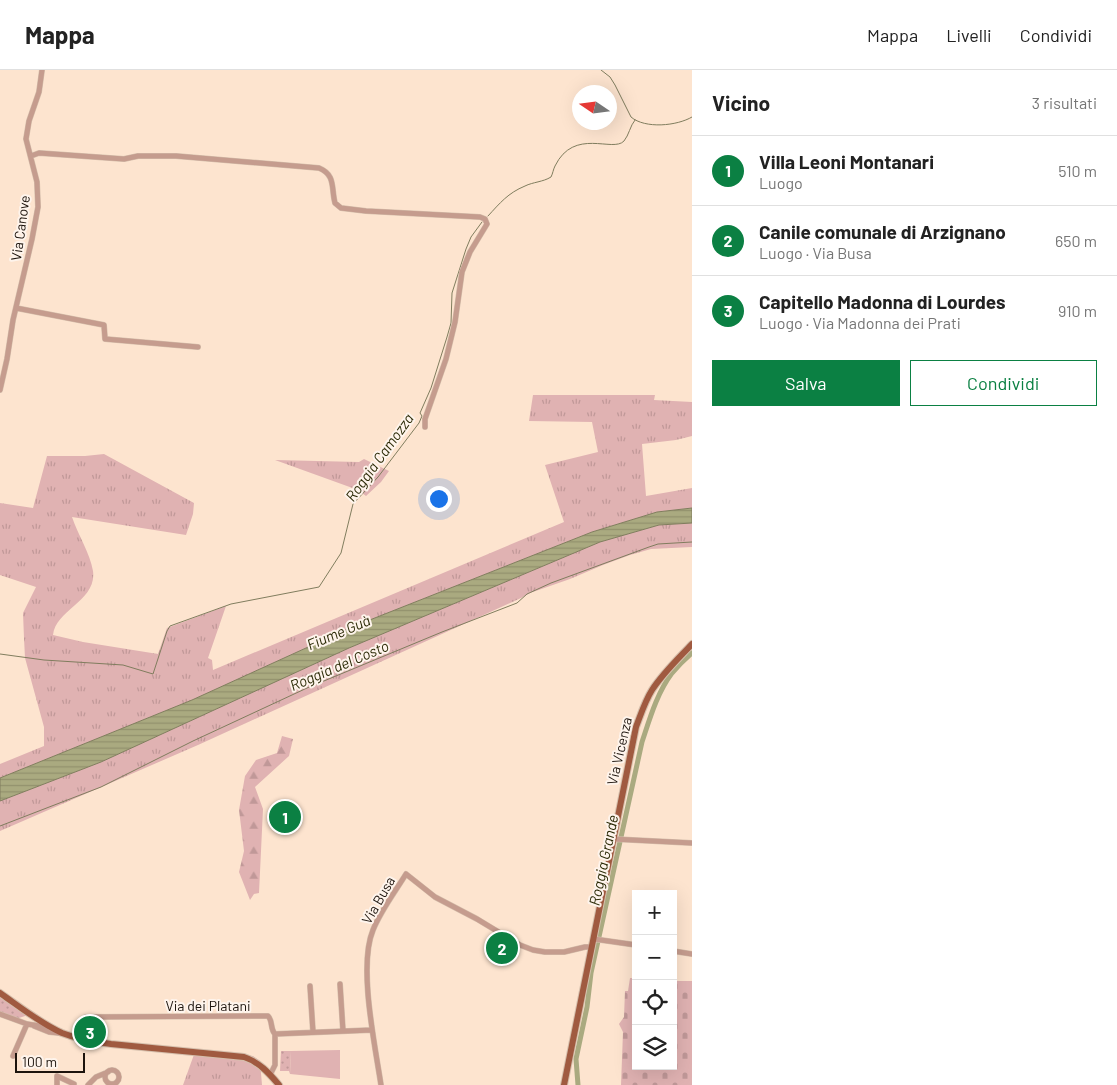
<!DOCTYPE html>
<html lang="it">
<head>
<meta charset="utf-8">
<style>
	body { margin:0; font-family:Barlow,sans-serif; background:#f6f6f6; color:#222 }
	.controls { position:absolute; right:15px; bottom:15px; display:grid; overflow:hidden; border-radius:0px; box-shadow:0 5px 20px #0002 }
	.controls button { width:45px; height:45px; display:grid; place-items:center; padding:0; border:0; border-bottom:1px solid #e0e0e0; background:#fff; color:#222; font:25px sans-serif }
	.compass { position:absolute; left:572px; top:15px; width:45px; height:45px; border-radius:50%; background:#fff; box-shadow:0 5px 20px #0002; rotate:283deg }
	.scale { position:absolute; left:15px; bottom:12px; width:70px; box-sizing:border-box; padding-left:5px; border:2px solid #1d140d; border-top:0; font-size:14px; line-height:18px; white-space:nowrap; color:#1d140d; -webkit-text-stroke:4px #fef4ec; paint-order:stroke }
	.you { position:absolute; left:438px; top:428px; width:18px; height:18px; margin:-12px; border:4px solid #fff; border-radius:50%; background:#1a73e8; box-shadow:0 0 0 8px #1a73e833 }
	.badge { display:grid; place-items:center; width:32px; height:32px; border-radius:50%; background:#0b8043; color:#fff; font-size:16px; font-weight:700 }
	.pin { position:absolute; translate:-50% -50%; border:2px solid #fff; box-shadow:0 1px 5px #0006 }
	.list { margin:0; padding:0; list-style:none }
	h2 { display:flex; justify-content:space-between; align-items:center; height:65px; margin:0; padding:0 20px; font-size:21px }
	h2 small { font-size:16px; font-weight:400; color:#767676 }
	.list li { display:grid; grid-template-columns:32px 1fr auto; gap:15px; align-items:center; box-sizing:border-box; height:70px; padding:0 20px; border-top:1px solid #e0e0e0 }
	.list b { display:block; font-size:19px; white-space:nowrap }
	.list p { margin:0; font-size:16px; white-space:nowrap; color:#767676 }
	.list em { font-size:16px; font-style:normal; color:#767676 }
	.actions { display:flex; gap:10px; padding:15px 20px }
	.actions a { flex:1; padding:11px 0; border:1px solid #0b8043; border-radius:0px; text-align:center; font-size:18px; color:#0b8043 }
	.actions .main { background:#0b8043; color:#fff }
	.icon { flex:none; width:28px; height:28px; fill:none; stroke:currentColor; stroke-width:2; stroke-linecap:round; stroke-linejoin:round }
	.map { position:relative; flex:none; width:692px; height:1015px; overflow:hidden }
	header { display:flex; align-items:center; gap:30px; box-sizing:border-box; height:70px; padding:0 25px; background:#fff; border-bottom:1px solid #e0e0e0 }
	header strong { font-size:24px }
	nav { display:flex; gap:28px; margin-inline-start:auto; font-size:18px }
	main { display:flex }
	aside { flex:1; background:#fff }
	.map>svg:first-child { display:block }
	.grass { fill:url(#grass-tufts) }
	.forest { fill:url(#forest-firs) }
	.cemetery { fill:url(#cemetery-stones) }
	.park { fill:url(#park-dots) }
	.pitch { fill:#e0b2b2 }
	.water { fill:url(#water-rules); stroke:#807d5e }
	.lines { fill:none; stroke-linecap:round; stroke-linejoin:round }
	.stream { stroke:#807d5e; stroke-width:1 }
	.canal { stroke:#aaaa80; stroke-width:5 }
	.minor-casing { stroke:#d5bfac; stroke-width:6 }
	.major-casing { stroke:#d5bfac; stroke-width:8 }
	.minor { stroke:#c59c8e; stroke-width:5 }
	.major { stroke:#a05a40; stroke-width:6 }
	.labels { text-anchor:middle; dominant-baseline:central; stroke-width:4; stroke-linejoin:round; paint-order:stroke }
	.street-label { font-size:14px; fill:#1d140d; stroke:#fef4ec }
	.water-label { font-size:15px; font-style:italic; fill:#2c2b07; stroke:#fef4ec }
</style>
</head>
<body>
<header>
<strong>Mappa</strong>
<nav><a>Mappa</a><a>Livelli</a><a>Condividi</a></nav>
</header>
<main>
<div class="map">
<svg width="692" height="1015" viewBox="0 0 692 1015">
	<defs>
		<pattern id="grass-tufts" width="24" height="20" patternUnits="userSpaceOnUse" patternTransform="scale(1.25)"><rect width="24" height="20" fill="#e0b2b2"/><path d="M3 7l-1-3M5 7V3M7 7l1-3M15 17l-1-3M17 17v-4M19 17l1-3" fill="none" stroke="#c09898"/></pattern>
		<pattern id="forest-firs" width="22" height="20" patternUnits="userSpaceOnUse" patternTransform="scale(1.25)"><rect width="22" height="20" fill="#e0b2b2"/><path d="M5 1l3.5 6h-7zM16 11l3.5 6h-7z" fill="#c09898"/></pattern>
		<pattern id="cemetery-stones" width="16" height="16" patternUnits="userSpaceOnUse" patternTransform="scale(1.25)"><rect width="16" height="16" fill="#e0b2b2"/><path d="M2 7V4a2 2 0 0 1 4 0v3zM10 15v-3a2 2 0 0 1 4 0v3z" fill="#c09898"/></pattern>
		<pattern id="park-dots" width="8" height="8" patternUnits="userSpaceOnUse" patternTransform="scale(1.25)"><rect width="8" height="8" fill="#e0b2b2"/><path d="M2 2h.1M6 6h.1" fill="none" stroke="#c09898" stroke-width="1.8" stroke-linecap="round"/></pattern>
		<pattern id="water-rules" width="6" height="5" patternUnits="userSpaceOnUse" patternTransform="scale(1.25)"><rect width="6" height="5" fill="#aaaa80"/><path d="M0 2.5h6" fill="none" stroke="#92916d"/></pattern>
	</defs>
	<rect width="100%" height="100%" fill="#fde4cf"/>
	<path class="grass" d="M533,325H655L654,330L692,332V366L676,370L642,374L646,426L692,418V438L657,442L592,462L352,557L192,630L0,708V694L44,676V657L25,588L24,568L23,543L36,517L0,505V433L33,438L47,386H85L104,384L194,433L193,444L186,465L72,447C78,465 90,483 93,501C97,531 56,539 53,565L83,572L158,584L167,558L226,536L208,588L212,590L213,600L564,452L545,395L598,382L592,352L529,351Z
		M364,389L389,401L381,412L366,426L358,420L275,390L359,392Z
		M692,453V477L651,479L630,485L603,495L570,509L530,523L521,528L198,675L0,761V731L101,692L349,578L600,472L659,455Z
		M196,979L253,986L260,991L262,1015H183Z"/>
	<path class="forest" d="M282,666L293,669L289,686L255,717L263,739L259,823L254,824L250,830L239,802L244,781L239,740L245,706L256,690L277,683Z"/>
	<path class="cemetery" d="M630,908H636V996H673V911H692V1015H621L623,962L619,954L624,947L625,921H628Z"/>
	<path class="park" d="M0,927L31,944L16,949L0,942Z
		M281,981H291L290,1004L289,1001H280Z"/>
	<path class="pitch" d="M340,980V1009L290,1004L291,981Z"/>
	<path class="water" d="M692,438V453L659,455L600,472L349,578L101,692L0,731V708L192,630L352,557L592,462L657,442Z"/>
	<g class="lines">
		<path class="stream" d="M601,0L610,7L615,15L631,47C645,59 677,56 692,47
			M488,146C500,133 508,123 525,116C533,112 543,112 551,107C553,103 553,100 555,96C574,57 613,83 624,71C629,65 630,56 635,50
			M0,584L44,590L123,595L153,604L167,561L170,556L231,534L319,517L341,483L353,434L378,407L419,353L422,346L420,343L431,318L447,267L451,253L452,223L466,179L471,167L482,152
			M0,756L101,717L193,671L307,618L442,562L517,533L527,524L551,513L649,477L658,474L692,472"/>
		<path class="canal" d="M578,1015L576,989L587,937L591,903L642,672C650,648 657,623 672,603C678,596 685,589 692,583"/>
		<defs>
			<path id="minor" d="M31,86L39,83L124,89L138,86H176L319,98C336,105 331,118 335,133L341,138L366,141L480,147L485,149L487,154L470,182L462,202L455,252L446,289L425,349V357
				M16,238L104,255L105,269L198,277
				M0,320L7,289L13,250L32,169L38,137L37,112L26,69L29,51L39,22L42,0
				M613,769L692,773
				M594,869L636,875
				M673,881L692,884
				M340,914L343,961
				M310,916L313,962
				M0,944L27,954L46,957
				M86,947L268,946C273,951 270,959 275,964V995L270,1005
				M34,956L49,962L59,963
				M275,964L372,960
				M13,986L27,954
				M105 1007a7 7 0 1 1 14 0a7 7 0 1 1-14 0Z
				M57,1015V1006L74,1014L73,1015
				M88,1015L96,1007L108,1002
				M381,1015C375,975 358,896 373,860C381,840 395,822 406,804L435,827L477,849L520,875L533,880L545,882H564L585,877H592"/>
			<path id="major" d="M0,923C20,937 40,953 62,963C77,969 95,972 111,974L244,987C259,992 269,1003 279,1015
				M564,1015L636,657C641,644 645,631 652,620C663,603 678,589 692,574"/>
		</defs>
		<use href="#minor" class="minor-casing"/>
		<use href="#major" class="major-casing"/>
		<use href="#minor" class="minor"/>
		<use href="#major" class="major"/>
	</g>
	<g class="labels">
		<g class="street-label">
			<text transform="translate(20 158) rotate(-82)">Via Canove</text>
			<text transform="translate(619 681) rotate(-77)">Via Vicenza</text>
			<text transform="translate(378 830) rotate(-60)">Via Busa</text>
			<text x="208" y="935">Via dei Platani</text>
		</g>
		<g class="water-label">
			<text transform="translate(379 387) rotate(-54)">Roggia Camozza</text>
			<text transform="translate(338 562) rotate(-23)">Fiume Guà</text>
			<text transform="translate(339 595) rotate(-23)">Roggia del Costo</text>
			<text transform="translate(603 790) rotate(-78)">Roggia Grande</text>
		</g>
	</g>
</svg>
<div class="controls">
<button>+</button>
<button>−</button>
<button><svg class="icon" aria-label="locate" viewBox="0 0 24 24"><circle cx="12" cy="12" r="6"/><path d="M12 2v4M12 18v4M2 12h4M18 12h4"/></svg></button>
<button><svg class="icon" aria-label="layers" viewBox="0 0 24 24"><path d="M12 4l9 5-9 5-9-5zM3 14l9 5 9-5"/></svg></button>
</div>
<svg class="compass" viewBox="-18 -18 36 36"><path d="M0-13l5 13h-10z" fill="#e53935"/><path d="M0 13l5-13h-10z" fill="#767676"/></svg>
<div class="scale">100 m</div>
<div class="you"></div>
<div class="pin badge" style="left:285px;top:747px">1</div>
<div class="pin badge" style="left:502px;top:878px">2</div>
<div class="pin badge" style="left:90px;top:962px">3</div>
</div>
<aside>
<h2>Vicino<small>3 risultati</small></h2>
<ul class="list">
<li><span class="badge">1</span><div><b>Villa Leoni Montanari</b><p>Luogo</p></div><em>510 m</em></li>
<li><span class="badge">2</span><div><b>Canile comunale di Arzignano</b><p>Luogo · Via Busa</p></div><em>650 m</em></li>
<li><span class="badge">3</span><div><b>Capitello Madonna di Lourdes</b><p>Luogo · Via Madonna dei Prati</p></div><em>910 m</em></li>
</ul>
<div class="actions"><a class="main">Salva</a><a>Condividi</a></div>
</aside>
</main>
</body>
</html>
